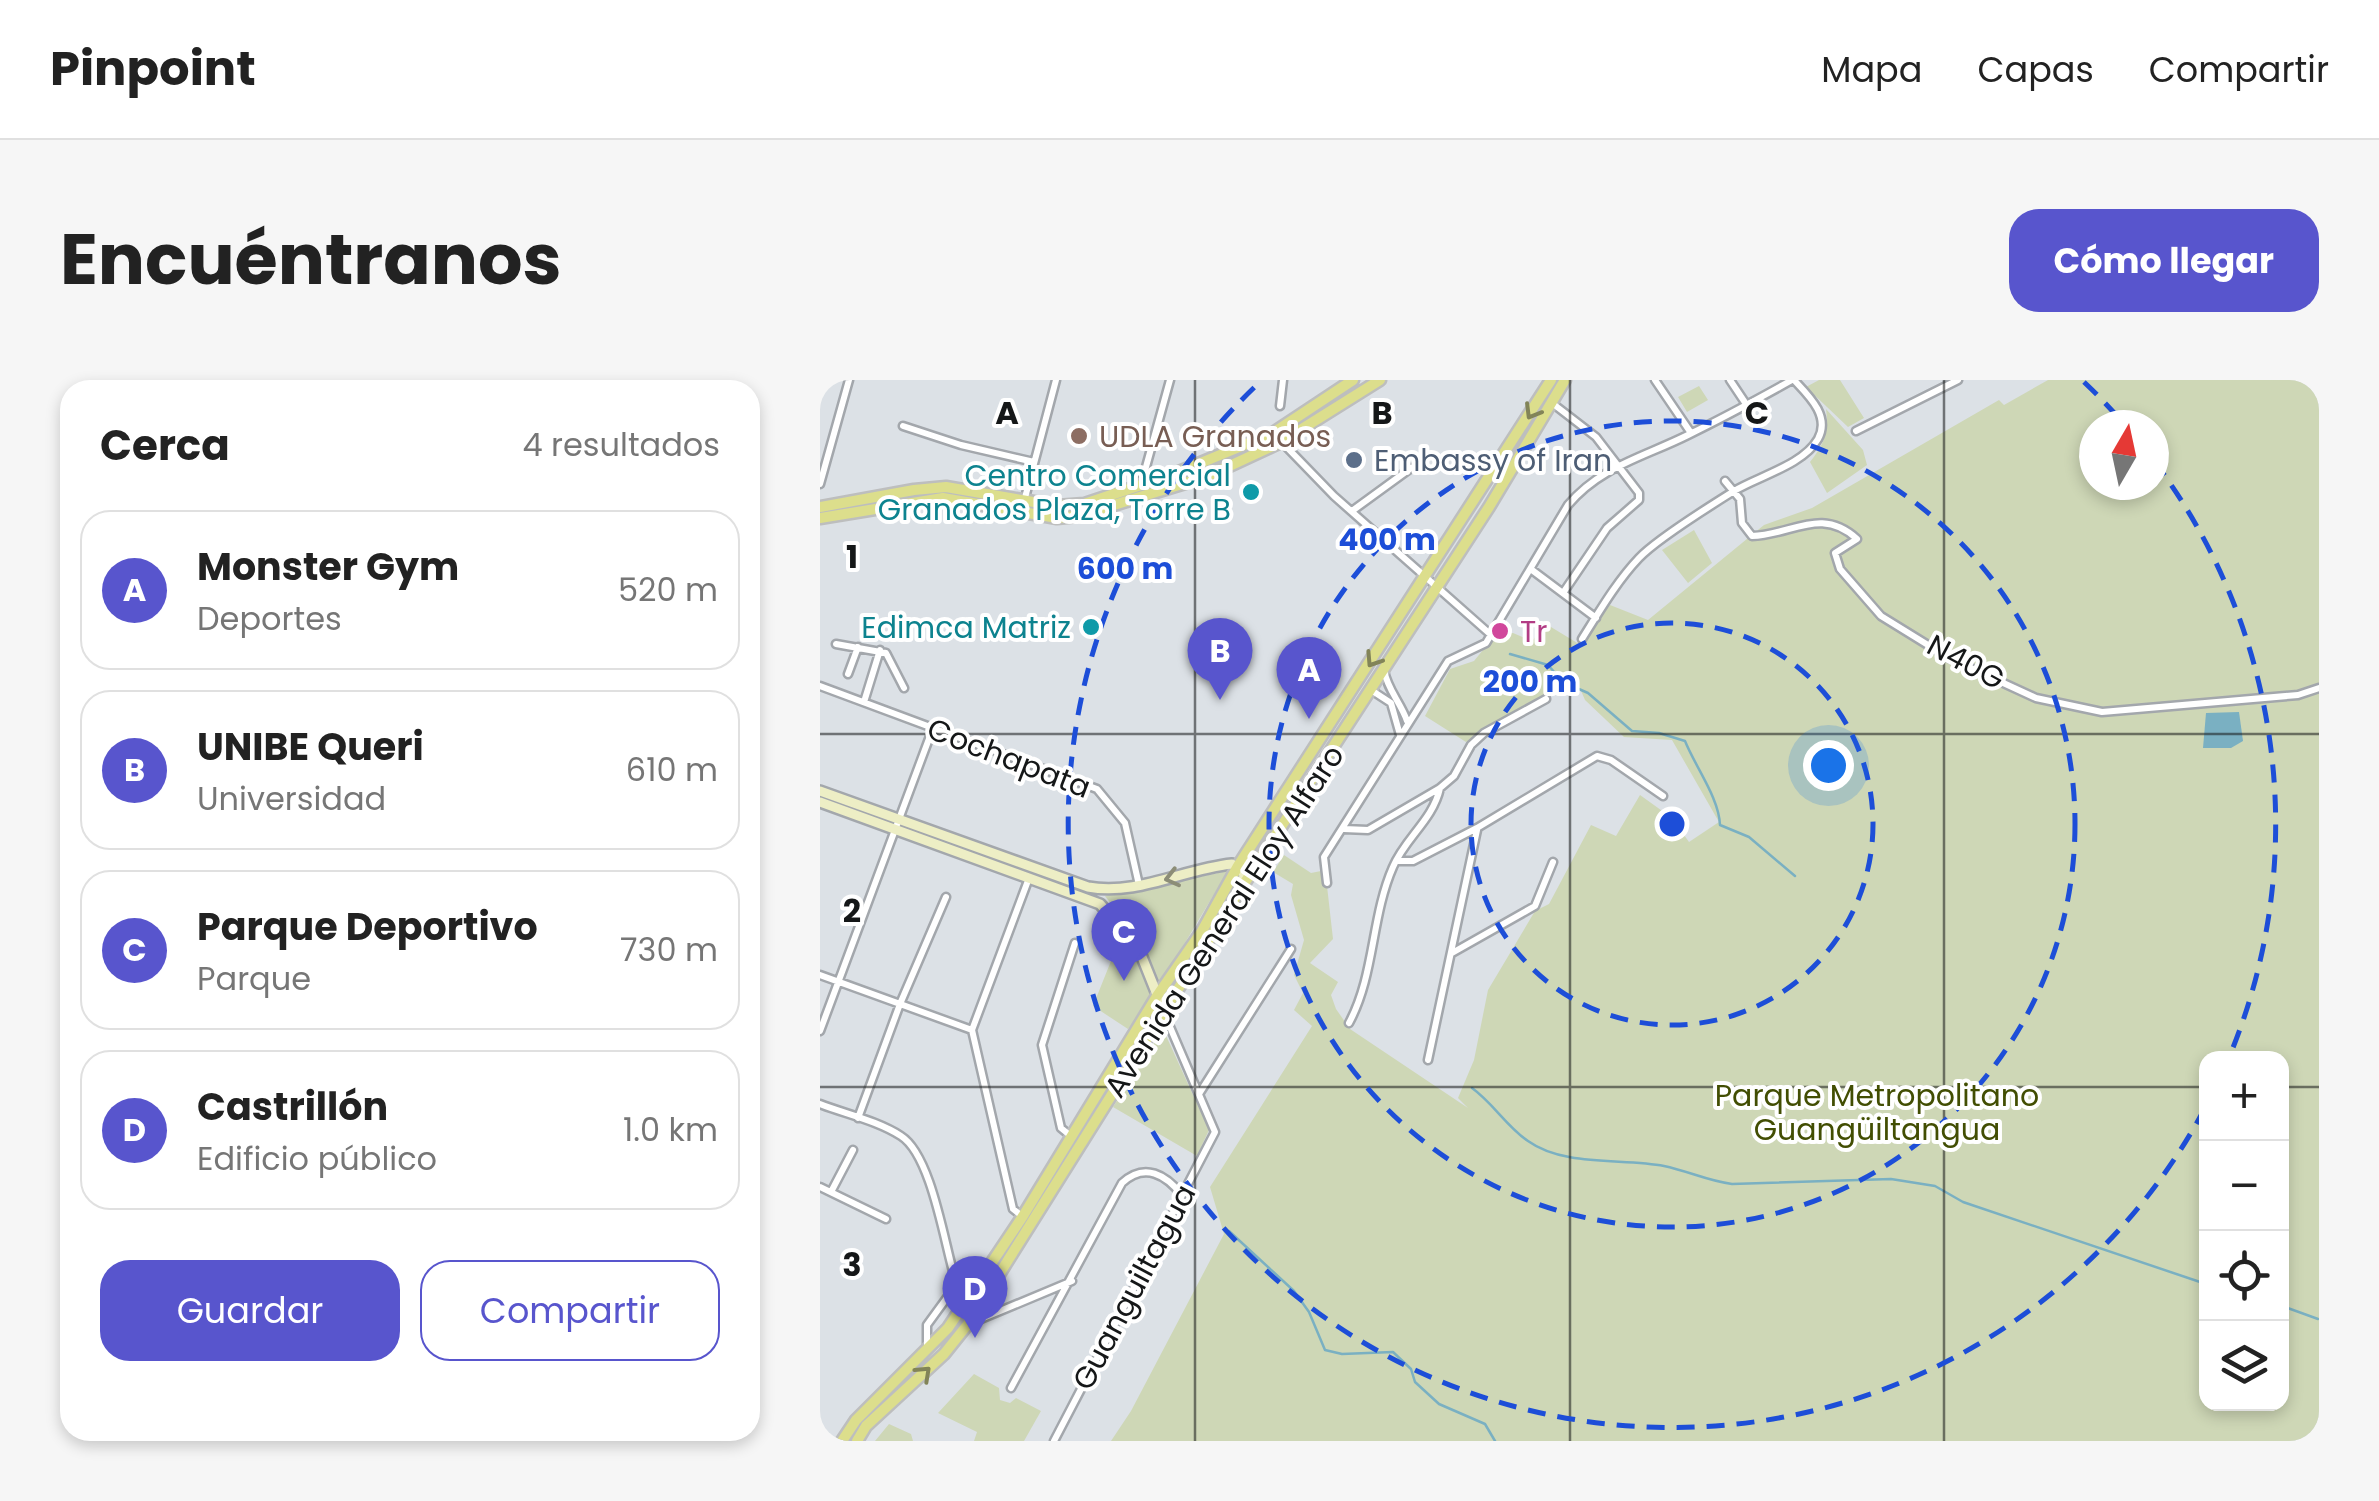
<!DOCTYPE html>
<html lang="es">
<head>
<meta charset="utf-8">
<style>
	body { margin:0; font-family:Poppins,sans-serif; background:#f6f6f6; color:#222 }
	.controls { position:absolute; right:30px; bottom:30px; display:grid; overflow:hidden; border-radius:20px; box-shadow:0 5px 15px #0003 }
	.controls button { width:90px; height:90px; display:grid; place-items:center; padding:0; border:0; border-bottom:2px solid #e0e0e0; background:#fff; color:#222; font:50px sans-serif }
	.compass { position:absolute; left:1259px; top:30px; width:90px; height:90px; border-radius:50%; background:#fff; box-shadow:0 5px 15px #0003; rotate:9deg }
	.you { position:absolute; left:1008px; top:385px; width:35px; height:35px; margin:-25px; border:8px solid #fff; border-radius:50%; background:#1a73e8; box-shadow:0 0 0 15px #1a73e833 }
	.badge { display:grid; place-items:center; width:65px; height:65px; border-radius:50%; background:#5855cd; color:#fff; font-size:32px; font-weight:700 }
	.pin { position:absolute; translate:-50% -82px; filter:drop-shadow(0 2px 5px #0008) }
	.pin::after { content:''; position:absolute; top:52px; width:35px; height:30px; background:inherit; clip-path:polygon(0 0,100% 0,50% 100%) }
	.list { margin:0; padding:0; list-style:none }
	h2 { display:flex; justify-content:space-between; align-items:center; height:130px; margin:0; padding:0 40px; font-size:42px }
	h2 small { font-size:32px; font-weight:400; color:#767676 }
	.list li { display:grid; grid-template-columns:65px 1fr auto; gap:30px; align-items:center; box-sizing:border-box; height:160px; margin:0 20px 20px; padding:0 20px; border:2px solid #e0e0e0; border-radius:30px }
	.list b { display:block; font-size:38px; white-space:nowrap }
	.list p { margin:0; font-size:32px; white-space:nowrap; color:#767676 }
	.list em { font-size:32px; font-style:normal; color:#767676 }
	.actions { display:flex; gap:20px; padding:30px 40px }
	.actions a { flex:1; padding:22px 0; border:2px solid #5855cd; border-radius:30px; text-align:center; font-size:35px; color:#5855cd }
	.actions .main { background:#5855cd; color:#fff }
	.icon { flex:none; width:55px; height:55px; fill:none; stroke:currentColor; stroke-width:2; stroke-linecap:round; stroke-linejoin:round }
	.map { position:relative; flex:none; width:1499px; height:1061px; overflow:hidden; border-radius:30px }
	header { display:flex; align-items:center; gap:60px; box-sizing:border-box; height:140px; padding:0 50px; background:#fff; border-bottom:2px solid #e0e0e0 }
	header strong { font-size:48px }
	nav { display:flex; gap:55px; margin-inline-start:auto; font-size:35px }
	.intro { display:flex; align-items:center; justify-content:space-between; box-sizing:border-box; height:240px; padding:0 60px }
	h1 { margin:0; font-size:70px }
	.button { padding:25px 45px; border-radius:30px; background:#5855cd; color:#fff; font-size:35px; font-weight:700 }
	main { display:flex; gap:60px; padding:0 60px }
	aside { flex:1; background:#fff; border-radius:30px; box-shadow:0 5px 15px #0003 }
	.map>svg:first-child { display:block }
	.green { fill:#ced7b6; fill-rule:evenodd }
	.water { fill:#7ab0c2 }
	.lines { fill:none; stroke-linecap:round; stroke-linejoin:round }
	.stream { stroke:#7ab0c2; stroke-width:2.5 }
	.street-casing { stroke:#a3a7ac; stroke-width:11 }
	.secondary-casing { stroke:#a3a7ac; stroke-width:14 }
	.primary-casing { stroke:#bdbebe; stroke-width:15 }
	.street { stroke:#fff; stroke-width:6 }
	.secondary { stroke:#edeec5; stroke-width:9 }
	.primary { stroke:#dcde8c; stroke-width:10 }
	.oneway { stroke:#828458 }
	.oneway2 { stroke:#8c8d77 }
	.grid { fill:none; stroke:#151718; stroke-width:2.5; stroke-opacity:0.55 }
	.ring { fill:none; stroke:#1d4ed8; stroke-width:5; stroke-dasharray:18 12 }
	.education-dot { fill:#8d6e63; stroke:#fff; stroke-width:4 }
	.service-dot { fill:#5c6f8a; stroke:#fff; stroke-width:4 }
	.culture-dot { fill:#0f9aa8; stroke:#fff; stroke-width:4 }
	.hotel-dot { fill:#d1479c; stroke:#fff; stroke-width:4 }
	.labels { text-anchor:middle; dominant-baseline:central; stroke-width:8; stroke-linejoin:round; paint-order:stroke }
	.education-label { font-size:30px; fill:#785e54; stroke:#fff; text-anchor:start }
	.service-label { font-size:30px; fill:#4e5e75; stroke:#fff; text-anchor:start }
	.culture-label { font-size:30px; fill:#0d838f; stroke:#fff; text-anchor:end }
	.hotel-label { font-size:30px; fill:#b23c85; stroke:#fff; text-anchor:start }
	.street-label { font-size:30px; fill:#151718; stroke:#fff }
	.park-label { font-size:30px; fill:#424e03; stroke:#fff }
	.grid-label { font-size:32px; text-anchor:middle; font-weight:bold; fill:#151718; stroke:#fff; stroke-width:8; stroke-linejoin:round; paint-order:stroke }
	.centre { fill:#1d4ed8; stroke:#fff; stroke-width:5 }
	.ring-label { font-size:30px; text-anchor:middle; font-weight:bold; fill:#1d4ed8; stroke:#fff; stroke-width:8; stroke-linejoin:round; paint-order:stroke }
</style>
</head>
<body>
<header>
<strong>Pinpoint</strong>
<nav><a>Mapa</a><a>Capas</a><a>Compartir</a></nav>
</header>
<div class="intro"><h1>Encuéntranos</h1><a class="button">Cómo llegar</a></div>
<main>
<aside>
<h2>Cerca<small>4 resultados</small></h2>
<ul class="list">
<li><span class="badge">A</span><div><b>Monster Gym</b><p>Deportes</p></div><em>520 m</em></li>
<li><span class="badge">B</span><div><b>UNIBE Queri</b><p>Universidad</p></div><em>610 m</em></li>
<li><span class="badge">C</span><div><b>Parque Deportivo</b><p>Parque</p></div><em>730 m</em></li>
<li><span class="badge">D</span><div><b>Castrillón</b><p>Edificio público</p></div><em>1.0 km</em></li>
</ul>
<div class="actions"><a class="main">Guardar</a><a>Compartir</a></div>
</aside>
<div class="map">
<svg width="1499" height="1061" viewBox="0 0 1499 1061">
	<rect width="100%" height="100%" fill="#dce1e6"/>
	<path class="green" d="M999,0H1020L1044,38L1028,47L986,7Z
		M1228,0H1499V1061H291L311,1031L404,854L390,807L492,646L474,630L483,613L474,595L484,560L471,515L473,504L453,492L464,475L491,493L501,491L507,506L513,559L490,583L518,602L511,615L516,629L530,649L648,728L638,718L654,680L668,610L715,531L729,524L771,445L796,456L820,415L852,438L869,462L899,442L852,360L804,357L765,320L755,297L646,362L605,336L630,289L654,281L676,254L693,253L712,261L726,244L759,264L790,225L828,240L944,145L992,128L1179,20L1184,25ZM1274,45H1334V105H1274ZM1386,678H1462V1024H1386Z
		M879,6L888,20L867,32L858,17Z
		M1006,29L1043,70L1047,85L1007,113L990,82C1004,64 1009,53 1006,29Z
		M874,150L892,183L868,203L842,170Z
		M408,491L339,606L321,563L285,516Z
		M301,556L318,584L333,618L308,649L273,626Z
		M343,649L389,750L377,776L293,727Z
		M154,994L179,1008L180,1020L190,1023L196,1018L221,1031L204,1061H154L157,1052L118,1033Z
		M69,1044L91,1054L93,1061H55Z"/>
	<path class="water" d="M1419,332L1423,361L1411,368H1383L1386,333Z"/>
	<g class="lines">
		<path class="stream" d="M690,274L728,285L743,302L768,313L812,351L839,353L865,361C876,388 899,418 900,445L929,457L975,496
			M652,708C673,723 687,747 708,761C744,787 803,778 844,786C868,791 888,801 912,804L1071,799L1115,806L1143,822L1386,904
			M409,851L474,911L489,932L505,970L522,974L573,972L591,989L595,1002L619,1024L665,1044L675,1061
			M1462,926L1498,939"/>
		<defs>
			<path id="street" d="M835,0L871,53
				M910,0L926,24
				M732,23L776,57L819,113V120L787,148L743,213
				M460,26L463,0
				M83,46L141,65L214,82
				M1036,51L1138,0
				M453,53L514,116L670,254
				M905,101L920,119L922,143L932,156C972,155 1001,126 1037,159L1015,173L1020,189L1061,236L1129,278L1216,318L1282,332L1478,315L1499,308
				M0,104L29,0
				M321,105L350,0
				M532,131L591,88
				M201,133L236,0
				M712,190L776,238
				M762,259C779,232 797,201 819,178C837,159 890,126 914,111C939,96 983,85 998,59C1011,36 988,15 974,0
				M16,264L66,273L84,308
				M564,290C567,309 581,323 587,341
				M28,294L38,267
				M0,306L277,409L305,443L319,505
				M551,310L571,323L580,355
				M44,322L60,270
				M524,449L548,450L620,408L634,396L651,365L664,353L726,319
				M576,481H593L657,448L777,376L791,380L843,416
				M507,503L504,477L628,281L666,263L748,125C781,86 824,77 868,55C903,38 938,19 972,0
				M632,573L715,526L733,482
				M0,595L152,650
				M529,643C555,595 551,537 573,487C585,458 613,440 620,408
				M0,651L113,348
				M608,680L657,450
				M379,714L471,569
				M0,724C26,734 58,741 81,756C111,775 124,861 134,895V908L107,945V970
				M38,738L80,624L126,517
				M252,757L241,748L222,665L255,563
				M0,807L66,839
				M11,812L33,770
				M202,836L193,829L152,650L209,498
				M149,944L252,901
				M191,1008L302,803C325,782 346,795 362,815
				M234,1061L395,752L344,633"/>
			<path id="secondary" d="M0,411L268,507C317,516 363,489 412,484L424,493L423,504
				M0,422L280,524L318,567L344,632"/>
			<path id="primary" d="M0,127L94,110L126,107L237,126L264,124L354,94L453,53L533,0
				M0,138L123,118L237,138L258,136L388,96L461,62L560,0
				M22,1061L36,1040L128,948L203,836L337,616L382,551L418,486L731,0
				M37,1061L46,1046L124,974L148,944L422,507L669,127L745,0"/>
		</defs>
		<use href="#street" class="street-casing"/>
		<use href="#secondary" class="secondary-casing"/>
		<use href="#primary" class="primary-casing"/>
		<use href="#street" class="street"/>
		<use href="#secondary" class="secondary"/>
		<use href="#primary" class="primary"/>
	</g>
	<defs><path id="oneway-chevron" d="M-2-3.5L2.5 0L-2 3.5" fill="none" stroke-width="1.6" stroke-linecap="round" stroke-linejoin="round" transform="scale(2.5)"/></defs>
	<g class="oneway">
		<use href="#oneway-chevron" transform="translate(712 32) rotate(121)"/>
		<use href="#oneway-chevron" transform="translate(553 280) rotate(123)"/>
		<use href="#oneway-chevron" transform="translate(104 993) rotate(-43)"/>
	</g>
	<use class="oneway2" href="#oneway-chevron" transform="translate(352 498) rotate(166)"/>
	<path class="grid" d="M375,0V1061M750,0V1061M1124,0V1061M0,354H1499M0,707H1386M1462,707H1499"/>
	<g class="ring">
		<circle cx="852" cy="444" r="201"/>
		<circle cx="852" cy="444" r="403"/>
		<path d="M1385 728A604 604 0 1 1 440 2M1264 2A604 604 0 0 1 1304 44M1334 81A604 604 0 0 1 1410 675"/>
	</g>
	<circle class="education-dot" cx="259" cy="56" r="10"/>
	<circle class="service-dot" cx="534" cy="80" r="10"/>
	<g class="culture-dot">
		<circle cx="431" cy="112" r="10"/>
		<circle cx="271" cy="247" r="10"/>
	</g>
	<circle class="hotel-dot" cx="680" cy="251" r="10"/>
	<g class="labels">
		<g class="education-label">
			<text x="279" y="56">UDLA Granados</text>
		</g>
		<g class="service-label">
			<text x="554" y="80">Embassy of Iran</text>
		</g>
		<g class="culture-label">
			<text x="411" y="95">Centro Comercial<tspan x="411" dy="34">Granados Plaza, Torre B</tspan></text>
			<text x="251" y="247">Edimca Matriz</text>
		</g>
		<g class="hotel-label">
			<text x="700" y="251">Tr</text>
		</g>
		<g class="street-label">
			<text transform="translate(1146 282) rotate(28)">N40G</text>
			<text transform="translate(189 378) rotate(21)">Cochapata</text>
			<text transform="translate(404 541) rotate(-57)">Avenida General Eloy Alfaro</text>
			<text transform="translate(314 907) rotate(-62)">Guanguiltagua</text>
		</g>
		<g class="park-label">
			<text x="1057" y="715">Parque Metropolitano<tspan x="1057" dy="34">Guangüiltangua</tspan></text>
		</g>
	</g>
	<g class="grid-label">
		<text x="187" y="44">A</text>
		<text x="562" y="44">B</text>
		<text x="937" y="44">C</text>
		<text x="32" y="188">1</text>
		<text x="32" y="542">2</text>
		<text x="32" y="896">3</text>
	</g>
	<circle cx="852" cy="444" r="15" class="centre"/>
	<g class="ring-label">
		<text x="567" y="170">400 m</text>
		<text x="305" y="199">600 m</text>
		<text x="710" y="312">200 m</text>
	</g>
</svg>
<div class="controls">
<button>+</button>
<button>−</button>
<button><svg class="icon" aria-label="locate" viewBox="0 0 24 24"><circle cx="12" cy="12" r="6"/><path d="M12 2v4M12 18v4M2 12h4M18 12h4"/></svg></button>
<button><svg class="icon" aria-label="layers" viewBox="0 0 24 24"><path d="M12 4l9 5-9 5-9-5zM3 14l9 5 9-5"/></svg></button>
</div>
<svg class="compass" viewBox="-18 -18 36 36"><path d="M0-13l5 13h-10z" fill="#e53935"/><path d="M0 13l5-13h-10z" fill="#767676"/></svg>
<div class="you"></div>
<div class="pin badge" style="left:489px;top:339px">A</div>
<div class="pin badge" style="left:400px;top:320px">B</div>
<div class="pin badge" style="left:304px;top:601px">C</div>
<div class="pin badge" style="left:155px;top:958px">D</div>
</div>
</main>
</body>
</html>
